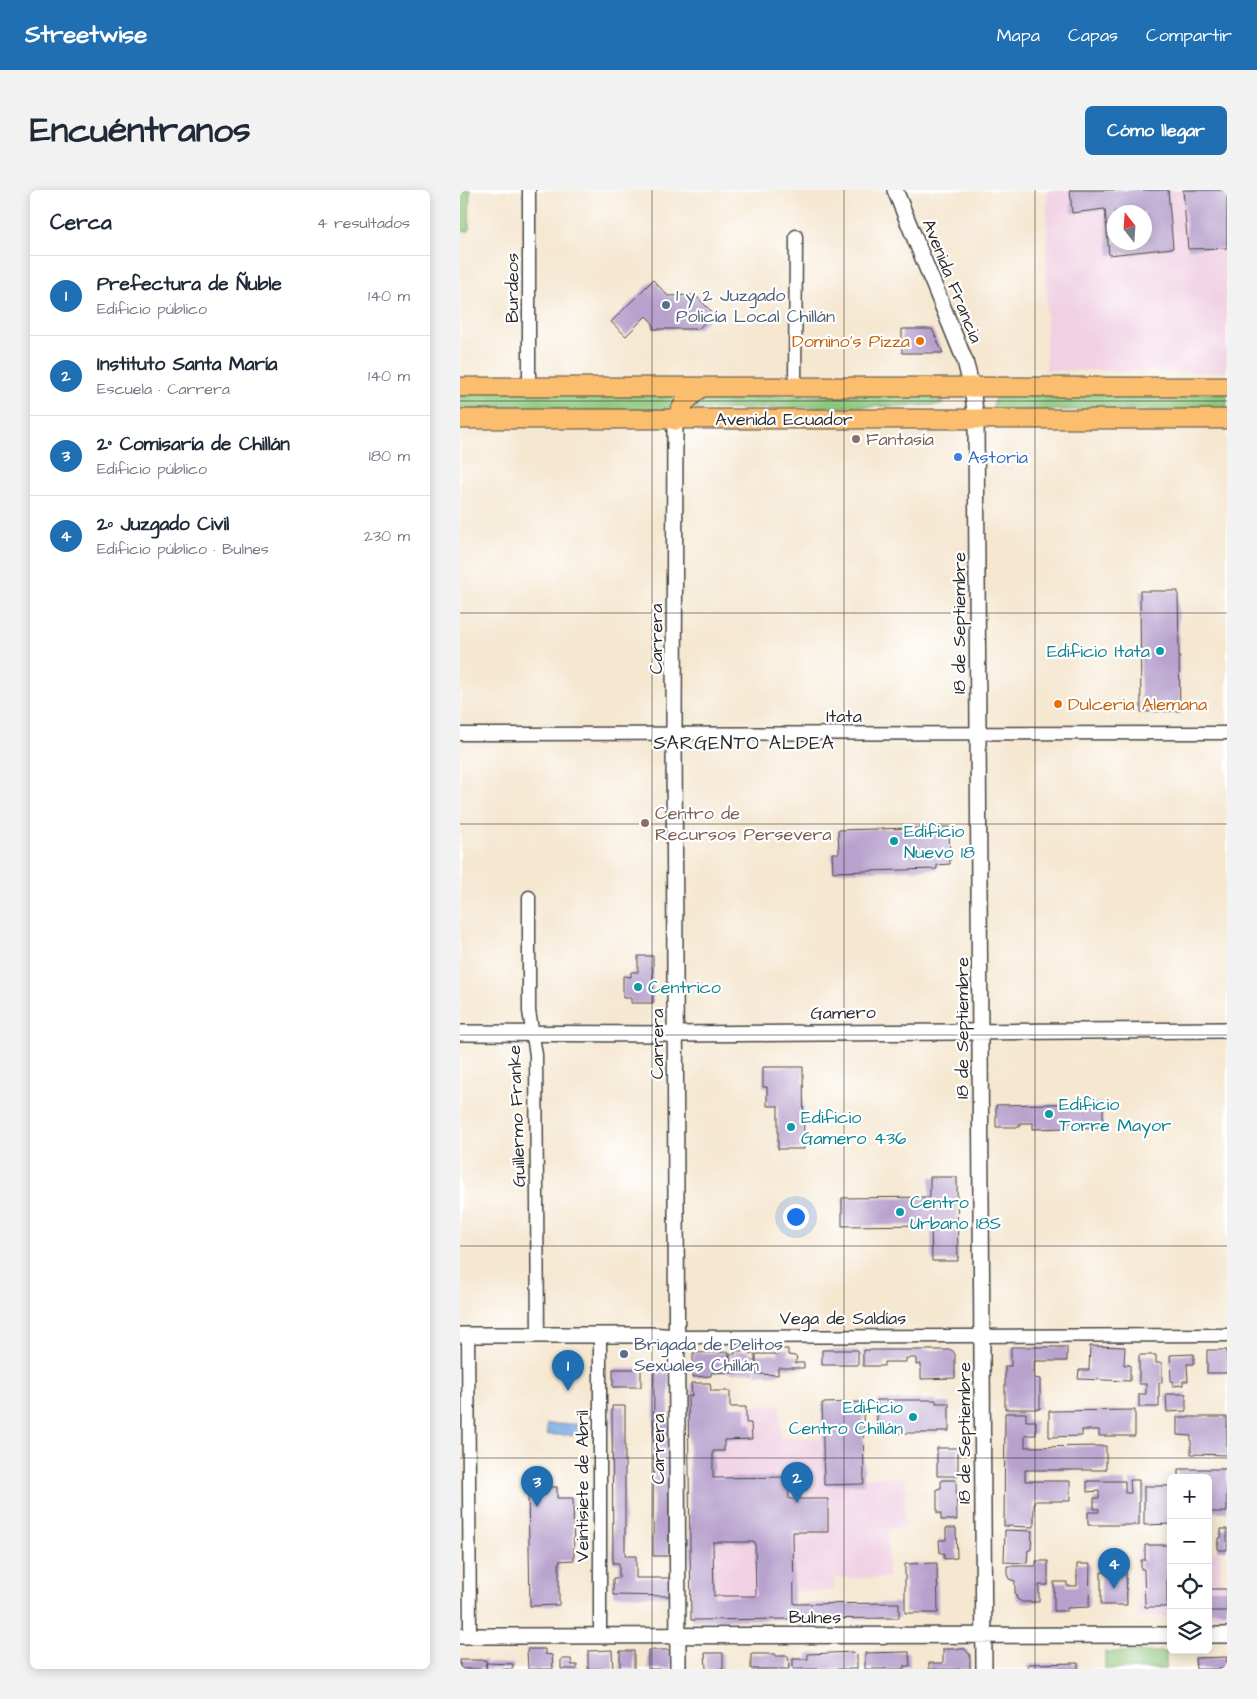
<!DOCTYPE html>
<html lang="es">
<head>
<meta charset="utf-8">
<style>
	body { margin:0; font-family:"Architects Daughter",sans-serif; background:#f2f2f3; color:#1f2937 }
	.controls { position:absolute; right:15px; bottom:15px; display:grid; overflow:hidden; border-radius:8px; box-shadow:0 2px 12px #0003 }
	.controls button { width:45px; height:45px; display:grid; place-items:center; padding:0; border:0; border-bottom:1px solid #e0e1e3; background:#fff; color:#1f2937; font:25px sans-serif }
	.compass { position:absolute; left:647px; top:15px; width:45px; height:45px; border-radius:50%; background:#fff; box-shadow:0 2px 12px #0003; rotate:343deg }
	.you { position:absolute; left:335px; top:1026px; width:18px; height:18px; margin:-12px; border:4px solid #fff; border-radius:50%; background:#1a73e8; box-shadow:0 0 0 8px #1a73e833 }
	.badge { display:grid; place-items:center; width:32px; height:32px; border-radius:50%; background:#1f6fb2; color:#fff; font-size:16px; font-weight:700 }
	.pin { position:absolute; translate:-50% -41px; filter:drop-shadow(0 1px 2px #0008) }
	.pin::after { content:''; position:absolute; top:26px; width:18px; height:15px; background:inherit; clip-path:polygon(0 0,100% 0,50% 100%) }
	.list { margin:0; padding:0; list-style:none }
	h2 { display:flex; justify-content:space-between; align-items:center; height:65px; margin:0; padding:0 20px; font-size:21px }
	h2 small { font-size:16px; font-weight:400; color:#747a83 }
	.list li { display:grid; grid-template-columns:32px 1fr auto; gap:15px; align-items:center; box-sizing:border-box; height:80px; padding:0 20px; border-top:1px solid #e0e1e3 }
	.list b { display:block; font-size:19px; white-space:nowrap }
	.list p { margin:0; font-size:16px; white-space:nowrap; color:#747a83 }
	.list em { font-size:16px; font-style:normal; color:#747a83 }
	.icon { flex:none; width:28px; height:28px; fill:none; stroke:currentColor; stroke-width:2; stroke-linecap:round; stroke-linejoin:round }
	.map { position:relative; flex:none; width:767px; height:1479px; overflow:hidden; border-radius:8px }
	header { display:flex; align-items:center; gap:30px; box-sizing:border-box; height:70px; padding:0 25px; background:#1f6fb2; color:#fff }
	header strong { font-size:24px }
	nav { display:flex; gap:28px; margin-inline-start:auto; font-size:18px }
	.intro { display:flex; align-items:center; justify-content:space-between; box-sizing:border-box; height:120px; padding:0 30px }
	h1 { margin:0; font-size:35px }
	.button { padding:12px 22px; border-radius:8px; background:#1f6fb2; color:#fff; font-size:18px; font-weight:700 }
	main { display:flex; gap:30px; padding:0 30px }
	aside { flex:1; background:#fff; border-radius:8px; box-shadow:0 2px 12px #0003 }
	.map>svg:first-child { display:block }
	.built { fill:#f1d0e3; fill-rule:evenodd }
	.green { fill:#8ec77b; stroke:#5c7953 }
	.water { fill:#75a7e1; stroke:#506986 }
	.building { fill:#b7a1cd; fill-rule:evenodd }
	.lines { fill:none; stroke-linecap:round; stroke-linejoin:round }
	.minor-casing { stroke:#494744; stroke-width:15 }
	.tertiary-casing { stroke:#494744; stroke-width:18 }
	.primary-casing { stroke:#494744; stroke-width:21 }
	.minor { stroke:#fff; stroke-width:12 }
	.tertiary { stroke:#fff; stroke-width:15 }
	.primary { stroke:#fbbd6e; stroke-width:19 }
	.grid { fill:none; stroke:#2b2b2b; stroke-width:1; stroke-opacity:0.55 }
	.service-dot { fill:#5c6f8a; stroke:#fff; stroke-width:2 }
	.food-dot { fill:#e8710a; stroke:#fff; stroke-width:2 }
	.education-dot { fill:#8d6e63; stroke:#fff; stroke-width:2 }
	.shop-dot { fill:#3f7fe0; stroke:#fff; stroke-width:2 }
	.culture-dot { fill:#0f9aa8; stroke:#fff; stroke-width:2 }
	.labels { text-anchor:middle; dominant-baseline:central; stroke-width:4.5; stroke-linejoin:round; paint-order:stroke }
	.street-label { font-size:18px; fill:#2b2b2b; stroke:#fff }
	.service-label { font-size:18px; fill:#4e5e75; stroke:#fff; text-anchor:start }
	.food-label { font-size:18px; fill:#c56008; stroke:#fff; text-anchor:end }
	.education-label { font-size:18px; fill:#785e54; stroke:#fff; text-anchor:start }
	.shop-label { font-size:18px; fill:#366cbe; stroke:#fff; text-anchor:start }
	.culture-label { font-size:18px; fill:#0d838f; stroke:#fff; text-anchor:start }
	.neighbourhood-label { font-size:19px; letter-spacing:1px; fill:#2b2b2b; stroke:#fff }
</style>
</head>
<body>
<header>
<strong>Streetwise</strong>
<nav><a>Mapa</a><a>Capas</a><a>Compartir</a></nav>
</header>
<div class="intro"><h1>Encuéntranos</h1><a class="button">Cómo llegar</a></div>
<main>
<aside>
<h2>Cerca<small>4 resultados</small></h2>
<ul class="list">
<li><span class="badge">1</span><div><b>Prefectura de Ñuble</b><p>Edificio público</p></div><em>140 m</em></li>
<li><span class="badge">2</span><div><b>Instituto Santa María</b><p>Escuela · Carrera</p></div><em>140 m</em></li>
<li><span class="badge">3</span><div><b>2° Comisaría de Chillán</b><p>Edificio público</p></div><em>180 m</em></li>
<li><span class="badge">4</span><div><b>2º Juzgado Civil</b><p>Edificio público · Bulnes</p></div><em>230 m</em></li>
</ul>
</aside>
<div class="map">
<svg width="767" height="1479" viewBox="0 0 767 1479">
	<rect width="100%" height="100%" fill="#fff"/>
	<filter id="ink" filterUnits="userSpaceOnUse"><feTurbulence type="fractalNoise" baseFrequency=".02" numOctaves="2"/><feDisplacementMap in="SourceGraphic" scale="10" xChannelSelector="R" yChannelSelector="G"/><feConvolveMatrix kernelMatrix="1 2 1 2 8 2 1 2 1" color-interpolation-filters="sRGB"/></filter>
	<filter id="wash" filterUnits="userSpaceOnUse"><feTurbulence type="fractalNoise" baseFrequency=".0096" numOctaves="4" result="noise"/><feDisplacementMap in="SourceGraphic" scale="20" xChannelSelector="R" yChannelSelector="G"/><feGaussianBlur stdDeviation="1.12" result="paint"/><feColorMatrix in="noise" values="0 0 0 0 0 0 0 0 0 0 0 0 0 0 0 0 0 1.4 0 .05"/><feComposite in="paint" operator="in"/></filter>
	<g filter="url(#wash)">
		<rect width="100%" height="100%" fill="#f5e7d0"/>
		<path class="built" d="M587,0H767V182L586,180ZM654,22H684V52H654Z
			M403,1212V1287H445V1338L428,1339V1388H374V1401H334V1428L231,1430L228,1217L320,1216L321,1248H362V1213Z
			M678,1355H711V1426L678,1427Z
			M760,1361L761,1393H767V1426H748V1362Z"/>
		<path class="green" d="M0,0H10L9,41H0Z
			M0,201L220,203L207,221L0,220Z
			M767,202V220H532L536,205Z
			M484,203L482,215L230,220L236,208Z
			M645,1462H706V1479H645Z"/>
		<path class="water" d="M87,1234H117V1245H87Z"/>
		<g id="blocks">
			<path class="building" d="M610,0H708L713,58L649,65L645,19L612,23ZM654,22H684V52H654Z
				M723,0H767V58L728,59Z
				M193,90L208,106L235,105L254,124L238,139H193V133L186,126L166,146L151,132Z
				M442,139H472L483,163H442Z
				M680,401H718L720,521L681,522Z
				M489,637L490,674L477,675V679L373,682L372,663H379L378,640Z
				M178,766H193V813H171V808H163V786L171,787V782H178Z
				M303,877H343L344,959H318V916H307V897H303Z
				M643,913V937L619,938V932L607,933V938L573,939V933H560V937H536V915Z
				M470,987H497L498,1071H472L471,1035L382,1036V1008L470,1007Z
				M630,1156L665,1157L664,1175H670V1191L618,1189L619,1180H629Z
				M551,1157H607V1171H574V1188L580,1189V1219H545V1176H551Z
				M318,1159H328V1165L335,1166L337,1168L335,1173H344V1178H318V1185L296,1184V1164H318Z
				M362,1160H398V1175H362Z
				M403,1160H492L495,1164V1188L461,1189V1174L456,1175V1168H446V1172H424V1176H403Z
				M747,1160H767V1183H747Z
				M275,1161H289V1163L295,1164V1182L270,1183V1164H275Z
				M269,1162V1182L251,1183V1186L233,1187V1163Z
				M734,1164V1174H727L728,1191H723V1195L713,1196V1191H711L710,1165Z
				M679,1165H696V1173H702V1193H699V1217H679V1204H686V1194H679Z
				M194,1178H209V1366H193Z
				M153,1179H181V1197H153Z
				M231,1193H250L251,1201H270V1217H286V1233H291L292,1249L264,1250V1261H253V1288L328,1287L329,1309H368V1342H333L334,1414L439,1413V1428L231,1430L228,1206H232ZM253,1352H295L296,1406H254Z
				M706,1204H726V1221L707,1222Z
				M417,1210H476V1213H489V1241H478V1243H417Z
				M403,1212L404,1294L364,1295L362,1213Z
				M152,1216H165V1366H176V1388H210L209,1406L153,1405V1388H159V1373H153Z
				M675,1220V1246H639V1240H622V1246L589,1247V1221Z
				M545,1223H566V1231H576V1245H565V1257L646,1256V1280H565V1291H610V1311H574V1337L544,1336Z
				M717,1227H767V1265L731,1264V1246L717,1245Z
				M477,1258H498V1286H477Z
				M718,1279H767V1322H748V1288H718Z
				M481,1290H496L497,1330H481V1323H477V1299L481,1298Z
				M670,1290H679V1335H628V1322H639V1319H634V1308H639V1301L627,1302V1291H665V1303H671Z
				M684,1296H711V1334L684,1335Z
				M68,1297H97V1308H113L114,1370L99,1371V1415L70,1416Z
				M486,1338H496L497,1368L484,1369V1363H480L479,1350H486Z
				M761,1339H767V1360H758V1348H761Z
				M545,1340L572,1341L571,1360H568L567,1373L544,1372Z
				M685,1355H711V1362H708L709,1378H707V1417H685L684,1379H681V1370H685Z
				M576,1371H588V1395H579V1412H562L557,1409L555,1403V1391L549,1389L547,1384V1376H576Z
				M477,1373L478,1423H445V1374Z
				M617,1374H630L629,1417L607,1418V1421H594V1392H607V1396H617Z
				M641,1382H666L667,1415H641Z
				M748,1399H767V1421H748Z
				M67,1459H85V1464L92,1465L93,1479H68Z
				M483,1459H505L510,1465V1479H469V1473H483Z
				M152,1460L153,1479H128V1461Z
				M188,1460H207L211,1463V1479H188Z
				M160,1461H174V1479H160Z
				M394,1462L397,1465V1479H333V1469H348V1464Z
				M444,1462H449L450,1476H444V1479H405V1463Z
				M245,1463H263V1479H246Z
				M291,1464H316L315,1466H328L329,1479H291Z
				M767,1467V1479H736L735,1468Z
				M101,1469H111L112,1475H117V1479H101Z
				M0,1470H26V1479H0Z
				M26,1473L53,1474V1479H27Z
				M618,1473V1479H568V1474Z"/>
		</g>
	</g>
	<g filter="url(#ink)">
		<use href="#blocks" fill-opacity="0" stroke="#494744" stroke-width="1"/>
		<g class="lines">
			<defs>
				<path id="minor" d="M69,0V197
					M335,197L336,46
					M0,544L767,543
					M69,707V821L76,865L78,1145
					M8,1145L10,1446
					M217,1147L767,1145
					M140,1446V1145"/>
				<path id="tertiary" d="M435,0L505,171L512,198L516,228L524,1479
					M215,230L214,544L218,1479
					M0,843L216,844L767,840
					M0,1145H190L217,1147
					M748,1445H767
					M0,1446L711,1445"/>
				<path id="primary" d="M0,197H767
					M0,229H767
					M215,230L225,212L241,197"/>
			</defs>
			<use href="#minor" class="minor-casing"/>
			<use href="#tertiary" class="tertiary-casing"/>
			<use href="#primary" class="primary-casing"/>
			<use href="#minor" class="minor"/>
			<use href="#tertiary" class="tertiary"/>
			<use href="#primary" class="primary"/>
		</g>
	</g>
	<path class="grid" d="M192,0V1479M384,0V1479M575,0V1479M0,211H767M0,423H767M0,634H767M0,845H767M0,1056H767M0,1268H767"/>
	<g class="service-dot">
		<circle cx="206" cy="115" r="5"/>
		<circle cx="164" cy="1164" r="5"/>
	</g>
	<g class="food-dot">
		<circle cx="460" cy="151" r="5"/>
		<circle cx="598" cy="514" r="5"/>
	</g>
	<g class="education-dot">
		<circle cx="396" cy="249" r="5"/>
		<circle cx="185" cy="633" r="5"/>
	</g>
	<circle class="shop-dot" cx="498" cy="267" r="5"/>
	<g class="culture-dot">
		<circle cx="700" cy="461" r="5"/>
		<circle cx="434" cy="651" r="5"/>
		<circle cx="178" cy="797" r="5"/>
		<circle cx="589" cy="924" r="5"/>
		<circle cx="331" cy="937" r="5"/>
		<circle cx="440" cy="1022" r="5"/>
		<circle cx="453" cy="1227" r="5"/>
	</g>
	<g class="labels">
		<g class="street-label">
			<text transform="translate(492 91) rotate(68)">Avenida Francia</text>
			<text transform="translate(52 98) rotate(-90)">Burdeos</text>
			<text x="324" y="229">Avenida Ecuador</text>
			<text transform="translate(499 433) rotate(-90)">18 de Septiembre</text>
			<text transform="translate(196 449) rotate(-90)">Carrera</text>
			<text x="384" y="526">Itata</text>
			<text transform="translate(383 823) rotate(-1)">Gamero</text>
			<text transform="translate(502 838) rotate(-90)">18 de Septiembre</text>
			<text transform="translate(197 854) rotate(-90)">Carrera</text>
			<text transform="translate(57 926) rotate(-92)">Guillermo Franke</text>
			<text x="383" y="1128">Vega de Saldías</text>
			<text transform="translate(504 1243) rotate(-90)">18 de Septiembre</text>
			<text transform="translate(198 1259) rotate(-90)">Carrera</text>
			<text transform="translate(122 1296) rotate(-90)">Veintisiete de Abril</text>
			<text x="355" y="1427">Bulnes</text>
		</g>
		<g class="service-label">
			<text x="216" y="105">1 y 2 Juzgado<tspan x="216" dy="21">Policía Local Chillán</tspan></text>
			<text x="174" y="1154">Brigada de Delitos<tspan x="174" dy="21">Sexuales Chillán</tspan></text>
		</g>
		<g class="food-label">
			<text x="450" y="151">Domino's Pizza</text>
			<text x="608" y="514" text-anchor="start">Dulceria Alemana</text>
		</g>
		<g class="education-label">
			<text x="406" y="249">Fantasía</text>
			<text x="195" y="623">Centro de<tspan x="195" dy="21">Recursos Persevera</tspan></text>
		</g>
		<g class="shop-label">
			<text x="508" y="267">Astoria</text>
		</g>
		<g class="culture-label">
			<text x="690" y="461" text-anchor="end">Edificio Itata</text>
			<text x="444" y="641">Edificio<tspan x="444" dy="21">Nuevo 18</tspan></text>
			<text x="188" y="797">Centrico</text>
			<text x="599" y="914">Edificio<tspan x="599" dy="21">Torre Mayor</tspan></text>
			<text x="341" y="927">Edificio<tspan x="341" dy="21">Gamero 436</tspan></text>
			<text x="450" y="1012">Centro<tspan x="450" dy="21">Urbano 18S</tspan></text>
			<text x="443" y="1217" text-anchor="end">Edificio<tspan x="443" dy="21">Centro Chillán</tspan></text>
		</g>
		<g class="neighbourhood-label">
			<text x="284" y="553">SARGENTO ALDEA</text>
		</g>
	</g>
</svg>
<div class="controls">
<button>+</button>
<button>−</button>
<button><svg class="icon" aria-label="locate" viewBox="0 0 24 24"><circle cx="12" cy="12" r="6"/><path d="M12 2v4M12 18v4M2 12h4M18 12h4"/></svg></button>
<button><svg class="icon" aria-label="layers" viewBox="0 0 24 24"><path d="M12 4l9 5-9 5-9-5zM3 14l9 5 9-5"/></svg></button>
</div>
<svg class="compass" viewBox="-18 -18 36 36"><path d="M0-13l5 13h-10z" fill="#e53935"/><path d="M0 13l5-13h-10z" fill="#747a83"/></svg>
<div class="you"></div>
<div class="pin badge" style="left:108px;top:1201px">1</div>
<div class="pin badge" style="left:337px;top:1313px">2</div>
<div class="pin badge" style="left:77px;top:1317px">3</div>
<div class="pin badge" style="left:654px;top:1399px">4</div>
</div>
</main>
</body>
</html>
